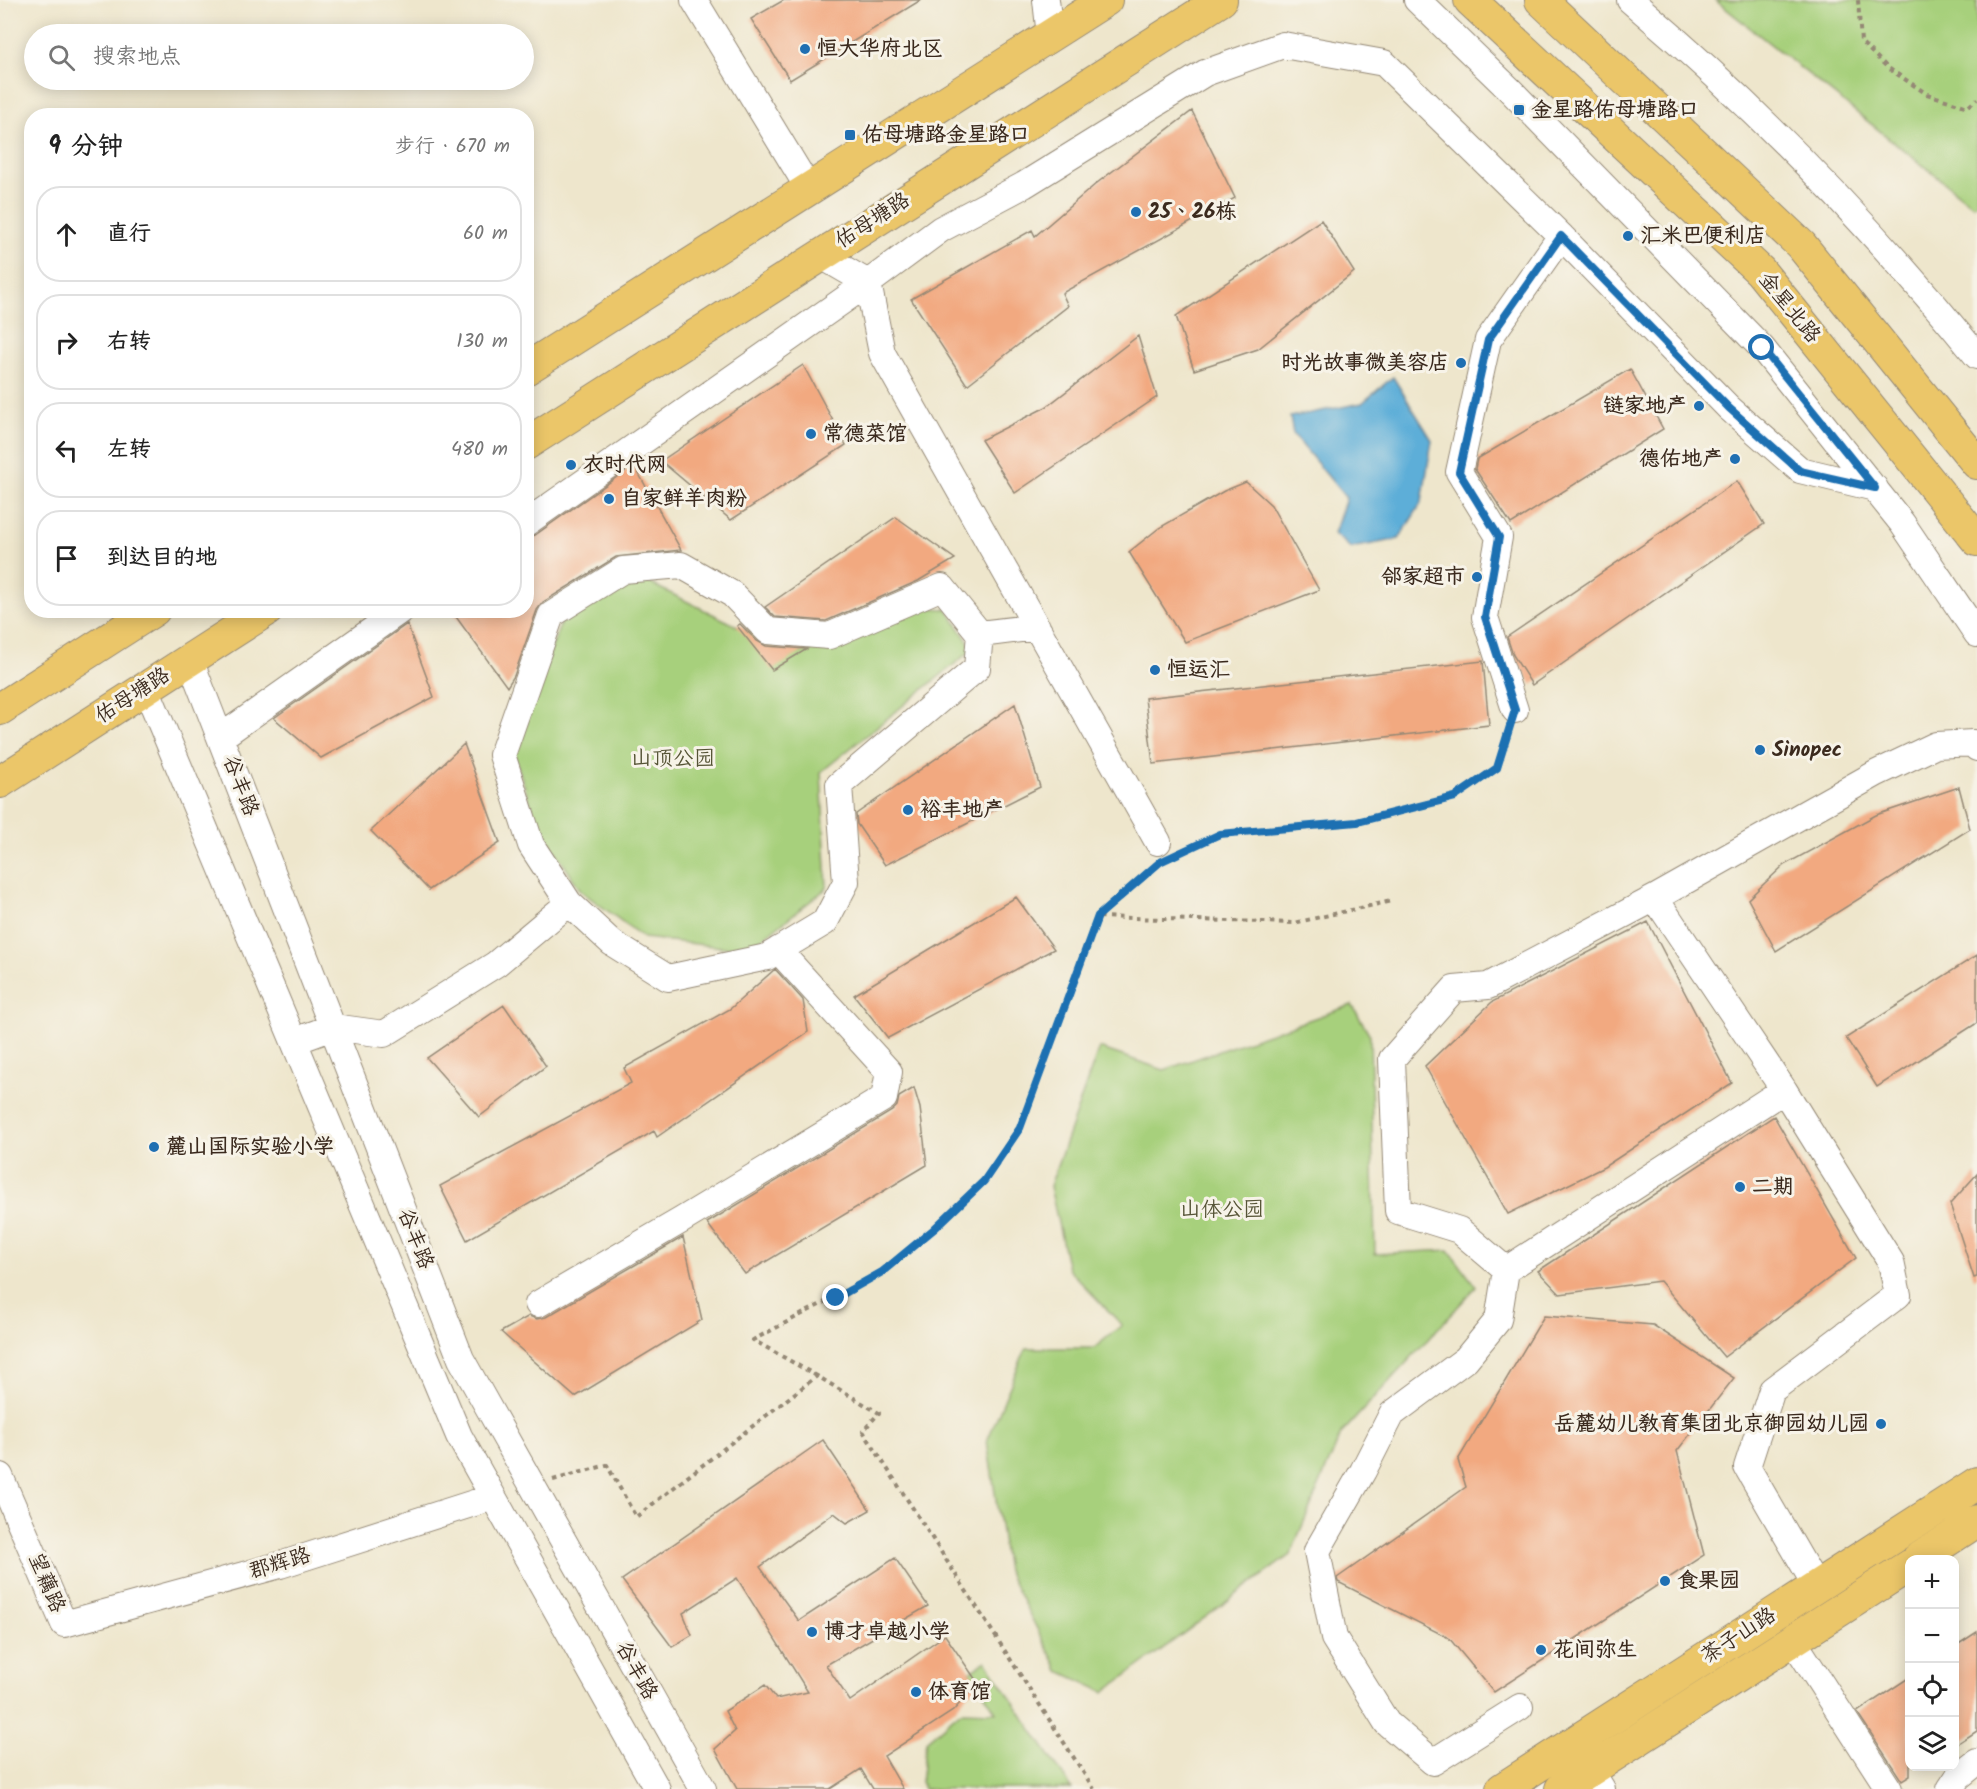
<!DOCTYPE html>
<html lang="zh">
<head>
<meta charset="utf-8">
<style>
	body { margin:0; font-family:Kalam,"LXGW WenKai TC",sans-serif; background:#f6f6f6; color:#222 }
	.controls { position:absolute; right:18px; bottom:18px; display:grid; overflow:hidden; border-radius:12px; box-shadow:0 3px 15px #0003 }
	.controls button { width:54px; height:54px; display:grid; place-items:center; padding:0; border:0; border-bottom:2px solid #e0e0e0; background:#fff; color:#222; font:30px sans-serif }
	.stop { position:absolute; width:18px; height:18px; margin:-14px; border:4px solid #1f6fb2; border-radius:50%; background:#fff }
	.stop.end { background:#1f6fb2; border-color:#fff; box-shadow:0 2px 6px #0008 }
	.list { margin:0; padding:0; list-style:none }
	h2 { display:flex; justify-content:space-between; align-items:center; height:78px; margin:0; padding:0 24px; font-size:26px }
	h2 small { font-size:20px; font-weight:400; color:#767676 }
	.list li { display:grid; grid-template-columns:39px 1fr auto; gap:18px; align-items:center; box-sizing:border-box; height:96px; margin:0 12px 12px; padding:0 12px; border:2px solid #e0e0e0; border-radius:24px }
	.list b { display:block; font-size:22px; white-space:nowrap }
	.list em { font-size:20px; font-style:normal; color:#767676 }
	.icon { flex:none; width:33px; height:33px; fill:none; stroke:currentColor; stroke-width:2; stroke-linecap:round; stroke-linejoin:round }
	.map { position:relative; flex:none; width:1977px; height:1789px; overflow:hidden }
	.search { position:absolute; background:#fff; box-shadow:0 3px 15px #0003; left:24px; top:24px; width:510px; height:66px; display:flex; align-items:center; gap:15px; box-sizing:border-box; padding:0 21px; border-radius:33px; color:#767676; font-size:22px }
	.panel { position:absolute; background:#fff; box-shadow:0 3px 15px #0003; left:24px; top:108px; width:510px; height:510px; border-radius:24px }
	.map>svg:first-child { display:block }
	.green { fill:#a7d07c; stroke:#717d4d; stroke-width:1.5 }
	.water { fill:#5daed8; stroke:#4c6c7b; stroke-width:1.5 }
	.building { fill:#f2a980 }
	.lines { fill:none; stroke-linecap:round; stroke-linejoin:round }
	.minor-casing { stroke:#948875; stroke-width:28 }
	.major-casing { stroke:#948875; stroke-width:34 }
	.path { stroke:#948875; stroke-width:4; stroke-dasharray:4.5 4.5; stroke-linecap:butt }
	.minor { stroke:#fff; stroke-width:26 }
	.major { stroke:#ebc669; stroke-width:32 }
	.route { stroke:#1f6fb2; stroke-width:8 }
	.poi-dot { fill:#1f6fb2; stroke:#f7f3e8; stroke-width:2 }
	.labels { text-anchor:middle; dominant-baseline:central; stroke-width:6; stroke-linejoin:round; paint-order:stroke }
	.poi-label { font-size:21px; font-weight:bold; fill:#3b2a1e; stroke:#f7f3e8; text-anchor:start }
	.street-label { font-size:21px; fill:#3b2a1e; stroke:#f7f3e8 }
	.park-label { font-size:21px; fill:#565436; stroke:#f7f3e8 }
</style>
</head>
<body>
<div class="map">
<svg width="1977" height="1789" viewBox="0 0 1977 1789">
	<rect width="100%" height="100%" fill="#f7f3e8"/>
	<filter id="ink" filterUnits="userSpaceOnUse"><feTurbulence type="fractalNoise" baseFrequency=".0167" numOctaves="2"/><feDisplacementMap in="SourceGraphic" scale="12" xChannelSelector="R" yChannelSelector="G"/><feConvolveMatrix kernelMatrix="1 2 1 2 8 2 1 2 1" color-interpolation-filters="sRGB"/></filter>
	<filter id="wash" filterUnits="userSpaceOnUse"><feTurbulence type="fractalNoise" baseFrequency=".008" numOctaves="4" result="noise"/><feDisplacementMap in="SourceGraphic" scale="24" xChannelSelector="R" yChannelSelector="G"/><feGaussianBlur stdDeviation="1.35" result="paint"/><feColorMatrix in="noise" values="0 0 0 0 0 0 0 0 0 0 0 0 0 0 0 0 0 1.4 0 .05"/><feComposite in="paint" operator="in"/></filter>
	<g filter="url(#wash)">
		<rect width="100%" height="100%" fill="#eee6cc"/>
		<path class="green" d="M1715,0H1977V203L1973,205Z
			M623,570L737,626L800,653L909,607L947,609L973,649L821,772L827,888L748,950L644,938L581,891L537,823L513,752L561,623Z
			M1352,1005L1370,1035L1375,1254L1449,1250L1476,1287L1341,1434L1290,1555L1104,1692L1059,1671L1007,1571L987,1441L1026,1348H1094L1122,1325L1068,1269L1050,1186L1099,1048L1164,1070Z
			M986,1661L1072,1789H924L921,1782L926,1741L961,1711L996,1712L970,1672Z"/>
		<path class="water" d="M1393,377L1432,440L1422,502L1399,539L1351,548L1334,534L1346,498L1293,434L1290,417L1362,403Z"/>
		<g id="blocks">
			<path class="building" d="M784,0H921L790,80L751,19Z
				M1192,111L1235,198L1062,293L1068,306L967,385L911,299L1032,230L1035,236L1097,183Z
				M1321,220L1354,272L1258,349L1194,370L1176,316Z
				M1138,336L1157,397L1015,493L981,440L1046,407Z
				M803,365L846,445L731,520L661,461Z
				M1630,369L1663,429L1511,524L1475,469L1477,459Z
				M634,465L681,550L616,557L543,602L537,610L514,676L507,687L451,610H526V538L535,535Z
				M1737,481L1764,524L1532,685L1513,655L1507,637Z
				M1246,482L1271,505L1319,590L1185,642L1129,552L1159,528L1224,491Z
				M896,517L955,559L918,581L826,621L775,617L765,607Z
				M407,624L434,697L321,758L274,718Z
				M740,624L757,641L766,646L807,649L772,670L737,626Z
				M1483,661L1489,725L1153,764L1145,698Z
				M1015,704L1040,787L885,865L857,824L856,814Z
				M464,744L500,843L429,890L371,831Z
				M1959,787L1970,829L1776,951L1748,899L1784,865L1876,815Z
				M1016,897L1054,949L888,1038L854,995Z
				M1648,922L1732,1083L1604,1167L1508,1214L1425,1066L1492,1002Z
				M1977,955V1023L1877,1087L1846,1038Z
				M775,969L803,1000L808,1032L657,1137L654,1131L467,1240L440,1186L631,1083L624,1068L730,1009Z
				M504,1005L546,1066L479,1117L427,1058Z
				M914,1088L920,1108L927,1165L745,1274L707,1223L892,1111L897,1106L899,1097Z
				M1774,1116L1856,1258L1724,1357L1660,1281L1560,1294L1538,1271Z
				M1977,1174V1277L1974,1278L1950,1204Z
				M683,1237L702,1320L575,1397L501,1332L529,1316L537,1319L546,1317Z
				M1544,1316L1653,1325L1734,1378L1677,1451L1704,1555L1494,1692L1449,1638L1338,1582L1337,1578L1466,1487L1458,1460Z
				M823,1440L870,1510L847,1523L834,1513L760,1567L799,1621L895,1558L928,1606L826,1665L850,1701L945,1635L978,1683L953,1711L884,1756L903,1789H873L861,1769L830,1789H737L715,1749L735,1731L725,1711L765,1685L776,1699L808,1692L737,1578L683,1613L692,1635L672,1647L622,1580Z
				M1977,1632V1731L1954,1746V1647Z
				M1910,1677V1776L1902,1781L1857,1712Z"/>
		</g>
	</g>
	<g filter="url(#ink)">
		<use href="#blocks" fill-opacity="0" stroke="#948875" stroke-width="1.5"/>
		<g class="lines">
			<defs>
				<path id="minor" d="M694,0L809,189
					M1046,0L1050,36
					M1417,0L1509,89L1762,348L1902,523L1977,634
					M1630,0C1756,107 1873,228 1977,356
					M526,523L868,283L820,255
					M980,634L1037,627
					M190,660L461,1359L703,1789
					M146,688L459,1436L657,1789
					M1515,710L1485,617L1499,537L1459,472L1488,340L1561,236
					M221,737L401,610
					M1158,842L882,353L868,283L941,229L1024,185L1205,73L1283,45L1384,63L1561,236L1729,408L1800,470L1875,488
					M1655,898L1877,773L1936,745L1973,743L1977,748
					M295,1041L333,1027L384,1034L496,964L569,903L531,845L502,755L551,615L623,570L681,565L732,594L768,631L829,636L942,587L980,634L977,668L839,785L846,882L825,922L767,957L668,978L612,943L569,903
					M1506,1270L1784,1090
					M538,1304L682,1220L884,1098L889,1072L778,950
					M0,1476L64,1624L280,1565L493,1497
					M1793,1640L1889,1789
					M1520,1707L1433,1762L1387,1723L1334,1638L1317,1551L1363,1471L1392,1414L1466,1359L1498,1320L1506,1270L1459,1230L1398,1211L1392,1059L1454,989L1488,986L1655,898L1784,1090L1891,1262L1898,1295L1772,1390L1747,1467L1816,1586
					M1590,1770L1602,1789
					M1950,1789L1958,1777L1977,1762"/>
				<path id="major" d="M1470,0L1760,271L1977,540
					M1541,0L1801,245L1977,463
					M526,369L1106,0
					M526,444L1221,0
					M0,709L154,610
					M0,782L267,610
					M1917,1560L1977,1521
					M1502,1789L1977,1483
					M1561,1789L1910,1565"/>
			</defs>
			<use href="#minor" class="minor-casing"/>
			<use href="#major" class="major-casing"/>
			<path class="path" d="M1858,0L1861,42L1888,68L1927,94L1968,107L1977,99
				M1176,854L1220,834L1357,822L1455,797L1497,768L1508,731
				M1099,917L1294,923L1391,901
				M817,1376L753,1340L882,1272L934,1229L984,1181L1020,1128L1098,917L1158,864
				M553,1480L607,1465L636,1517L817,1376L879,1413L863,1431L1094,1789"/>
			<use href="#minor" class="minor"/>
			<use href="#major" class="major"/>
		</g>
	</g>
	<g class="lines" filter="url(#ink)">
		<path class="route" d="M836,1298L882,1272L934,1229L984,1181L1020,1128L1098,916L1160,862L1220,834L1357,822L1455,797L1497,768L1515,710L1485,617L1499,537L1459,472L1488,340L1561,236L1729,408L1800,471L1875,488L1762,348"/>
	</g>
	<g class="poi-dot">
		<circle cx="805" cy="49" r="6"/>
		<rect x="1513" y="104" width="12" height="12" rx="3"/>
		<rect x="844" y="129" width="12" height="12" rx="3"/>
		<circle cx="1136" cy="212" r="6"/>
		<circle cx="1628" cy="236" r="6"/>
		<circle cx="1461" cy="363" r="6"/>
		<circle cx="1699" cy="406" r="6"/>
		<circle cx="811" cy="434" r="6"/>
		<circle cx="1735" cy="459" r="6"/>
		<circle cx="571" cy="465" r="6"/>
		<circle cx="609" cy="499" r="6"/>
		<circle cx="1477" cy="577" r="6"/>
		<circle cx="1155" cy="670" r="6"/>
		<circle cx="1760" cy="750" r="6"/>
		<circle cx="908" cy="810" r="6"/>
		<circle cx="154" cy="1147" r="6"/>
		<circle cx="1740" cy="1187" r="6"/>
		<circle cx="1881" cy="1424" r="6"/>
		<circle cx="1665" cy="1581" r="6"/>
		<circle cx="812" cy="1632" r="6"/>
		<circle cx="1541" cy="1650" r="6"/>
		<circle cx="916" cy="1692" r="6"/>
	</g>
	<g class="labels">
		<g class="poi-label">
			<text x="817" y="49">恒大华府北区</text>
			<text x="1531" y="110">金星路佑母塘路口</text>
			<text x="862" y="135">佑母塘路金星路口</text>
			<text x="1148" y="212">25、26栋</text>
			<text x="1640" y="236">汇米巴便利店</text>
			<text x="1449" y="363" text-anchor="end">时光故事微美容店</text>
			<text x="1687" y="406" text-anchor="end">链家地产</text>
			<text x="823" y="434">常德菜馆</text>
			<text x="1723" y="459" text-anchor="end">德佑地产</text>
			<text x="583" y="465">衣时代网</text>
			<text x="621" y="499">自家鲜羊肉粉</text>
			<text x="1465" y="577" text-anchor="end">邻家超市</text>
			<text x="1167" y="670">恒运汇</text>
			<text x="1772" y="750">Sinopec</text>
			<text x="920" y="810">裕丰地产</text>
			<text x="166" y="1147">麓山国际实验小学</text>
			<text x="1752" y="1187">二期</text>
			<text x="1869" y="1424" text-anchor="end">岳麓幼儿教育集团北京御园幼儿园</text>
			<text x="1677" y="1581">食果园</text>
			<text x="824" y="1632">博才卓越小学</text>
			<text x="1553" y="1650">花间弥生</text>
			<text x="928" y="1692">体育馆</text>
		</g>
		<g class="street-label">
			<text transform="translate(873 221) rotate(-33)">佑母塘路</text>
			<text transform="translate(1789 308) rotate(51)">金星北路</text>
			<text transform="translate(133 696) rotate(-33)">佑母塘路</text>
			<text transform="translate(240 786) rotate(69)">谷丰路</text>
			<text transform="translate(415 1239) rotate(69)">谷丰路</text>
			<text transform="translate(280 1564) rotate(-17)">郡辉路</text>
			<text transform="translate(46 1583) rotate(67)">望藕路</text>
			<text transform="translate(1739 1636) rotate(-33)">茶子山路</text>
			<text transform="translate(636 1671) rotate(61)">谷丰路</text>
		</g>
		<g class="park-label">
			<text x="673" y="759">山顶公园</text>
			<text x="1222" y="1210">山体公园</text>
		</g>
	</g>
</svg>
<div class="controls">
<button>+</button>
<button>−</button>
<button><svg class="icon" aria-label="locate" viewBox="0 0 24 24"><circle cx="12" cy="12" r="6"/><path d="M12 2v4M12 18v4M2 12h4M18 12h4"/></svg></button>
<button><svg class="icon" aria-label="layers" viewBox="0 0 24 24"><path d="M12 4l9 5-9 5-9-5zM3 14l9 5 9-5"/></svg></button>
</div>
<div class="stop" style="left:1762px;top:348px"></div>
<div class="stop end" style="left:836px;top:1298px"></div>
<div class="search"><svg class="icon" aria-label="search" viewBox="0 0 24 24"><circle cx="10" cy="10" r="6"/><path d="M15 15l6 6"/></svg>搜索地点</div>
<section class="panel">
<h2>9 分钟<small>步行 · 670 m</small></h2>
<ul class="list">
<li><svg class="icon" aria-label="ahead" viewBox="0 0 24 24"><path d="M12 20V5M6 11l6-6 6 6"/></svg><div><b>直行</b></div><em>60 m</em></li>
<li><svg class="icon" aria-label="right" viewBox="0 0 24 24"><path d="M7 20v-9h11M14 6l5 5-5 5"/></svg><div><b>右转</b></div><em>130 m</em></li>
<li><svg class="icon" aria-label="left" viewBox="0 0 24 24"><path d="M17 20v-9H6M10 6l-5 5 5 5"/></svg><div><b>左转</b></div><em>480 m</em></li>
<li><svg class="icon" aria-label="arrive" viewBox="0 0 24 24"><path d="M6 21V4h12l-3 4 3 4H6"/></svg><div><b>到达目的地</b></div></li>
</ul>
</section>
</div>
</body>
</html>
